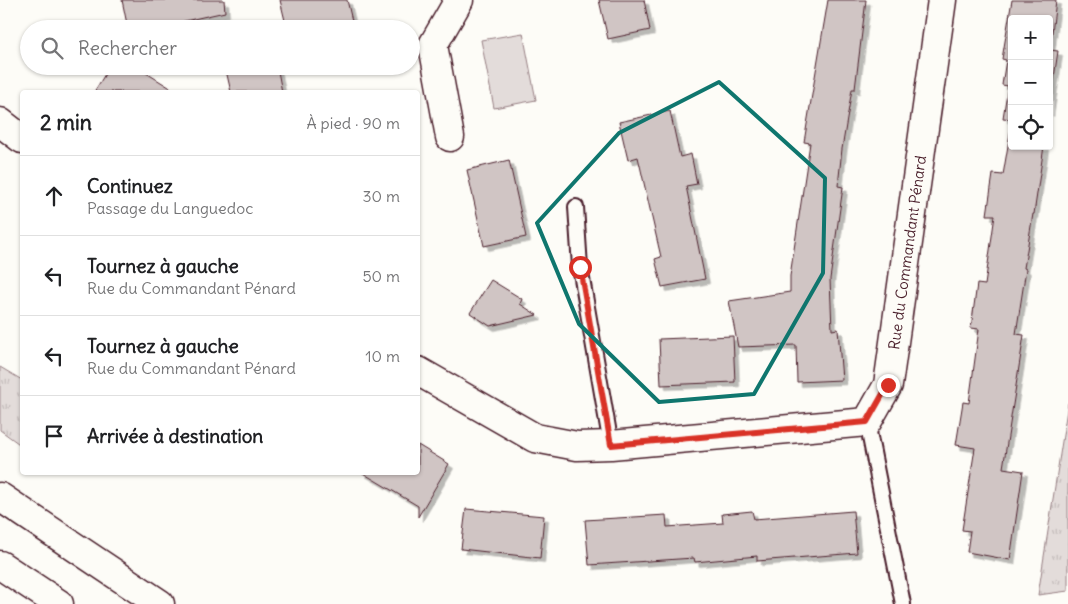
<!DOCTYPE html>
<html lang="fr">
<head>
<meta charset="utf-8">
<style>
	body { margin:0; font-family:Delius,sans-serif; background:#f6f6f6; color:#202124 }
	.controls { position:absolute; right:15px; top:15px; display:grid; overflow:hidden; border-radius:5px; box-shadow:0 1px 4px #0004 }
	.controls button { width:45px; height:45px; display:grid; place-items:center; padding:0; border:0; border-bottom:1px solid #e0e0e0; background:#fff; color:#202124; font:25px sans-serif }
	.stop { position:absolute; width:15px; height:15px; margin:-11px; border:4px solid #d93025; border-radius:50%; background:#fff }
	.stop.end { background:#d93025; border-color:#fff; box-shadow:0 1px 5px #0008 }
	.list { margin:0; padding:0; list-style:none }
	h2 { display:flex; justify-content:space-between; align-items:center; height:65px; margin:0; padding:0 20px; font-size:21px }
	h2 small { font-size:16px; font-weight:400; color:#757577 }
	.list li { display:grid; grid-template-columns:32px 1fr auto; gap:15px; align-items:center; box-sizing:border-box; height:80px; padding:0 20px; border-top:1px solid #e0e0e0 }
	.list b { display:block; font-size:19px; white-space:nowrap }
	.list p { margin:0; font-size:16px; white-space:nowrap; color:#757577 }
	.list em { font-size:16px; font-style:normal; color:#757577 }
	.icon { flex:none; width:28px; height:28px; fill:none; stroke:currentColor; stroke-width:2; stroke-linecap:round; stroke-linejoin:round }
	.map { position:relative; flex:none; width:1068px; height:604px; overflow:hidden }
	.search { position:absolute; background:#fff; box-shadow:0 1px 4px #0004; left:20px; top:20px; width:400px; height:55px; display:flex; align-items:center; gap:12px; box-sizing:border-box; padding:0 18px; border-radius:28px; color:#757577; font-size:19px }
	.panel { position:absolute; background:#fff; box-shadow:0 1px 4px #0004; left:20px; top:90px; width:400px; height:385px; border-radius:5px }
	.map>svg:first-child { display:block }
	.grass { fill:url(#grass-tufts); stroke:#967e82 }
	.green { fill:#e3dcda; stroke:#967e82 }
	.building { fill:#d0c5c4; stroke:#4a1f2b; filter:url(#shadow) }
	.lines { fill:none; stroke-linecap:round; stroke-linejoin:round }
	.lane-casing { stroke:#4a1f2b; stroke-width:18 }
	.street-casing { stroke:#4a1f2b; stroke-width:31 }
	.highway-casing { stroke:#4a1f2b; stroke-width:31 }
	.lane { stroke:#fdfcf7; stroke-width:14 }
	.street { stroke:#fdfcf7; stroke-width:28 }
	.highway { stroke:#fdfcf7; stroke-width:28 }
	.route { stroke:#d93025; stroke-width:6 }
	.marked { fill:none; stroke:#0f766e; stroke-width:4; stroke-linejoin:round }
	.labels { text-anchor:middle; dominant-baseline:central; stroke-width:4; stroke-linejoin:round; paint-order:stroke }
	.street-label { font-size:15px; fill:#4a1f2b; stroke:#fdfcf7 }
</style>
</head>
<body>
<div class="map">
<svg width="1068" height="604" viewBox="0 0 1068 604">
	<defs>
		<pattern id="grass-tufts" width="24" height="20" patternUnits="userSpaceOnUse" patternTransform="scale(1.25)"><rect width="24" height="20" fill="#e3dcda"/><path d="M3 7l-1-3M5 7V3M7 7l1-3M15 17l-1-3M17 17v-4M19 17l1-3" fill="none" stroke="#c4bcbb"/></pattern>
		<filter id="shadow"><feDropShadow dx="4.5" dy="4.5" stdDeviation="0" flood-color="#0004"/></filter>
	</defs>
	<rect width="100%" height="100%" fill="#fdfcf7"/>
	<filter id="ink" filterUnits="userSpaceOnUse"><feTurbulence type="fractalNoise" baseFrequency=".02" numOctaves="2"/><feDisplacementMap in="SourceGraphic" scale="10" xChannelSelector="R" yChannelSelector="G"/><feConvolveMatrix kernelMatrix="1 2 1 2 8 2 1 2 1" color-interpolation-filters="sRGB"/></filter>
	<g filter="url(#ink)">
		<path class="grass" d="M0,367L22,380V446L0,430Z
			M1068,403V591L1038,595Z"/>
		<path class="green" d="M523,33L536,100L494,108L481,40Z"/>
		<path class="building" d="M122,0H224L225,12L149,29H128Z
			M280,0H347L354,29H287Z
			M599,0H644L650,30L608,39Z
			M828,0H866L855,89H852L842,149L838,186L843,187L830,279L832,330L838,329L842,380L797,382L796,345L738,347L729,301L790,292V276L810,143L804,142Z
			M1012,0H1056L1050,50L1058,51L1049,112V19H1012V119L1003,118L1008,86L1002,85L1006,60L1002,59Z
			M110,66H135L177,92H94Z
			M225,66H277L282,92H231Z
			M670,111L680,157L691,154L697,184L686,186L705,279L662,287L655,259L661,257L638,157L628,160L619,122Z
			M1012,122V146H1044L1034,214H1033L1024,268L1026,269L1016,334L1024,335L1003,468L1023,471L1010,560L967,552L970,531L962,530L975,448L956,445L963,402L969,403L979,329L971,328L977,284L985,285L995,215H987L993,174L1003,175Z
			M509,160L526,237L484,246L467,170Z
			M491,280L522,299L520,304L537,315L490,326L470,313Z
			M733,336L735,382L661,385L659,339Z
			M418,445L449,464L418,517V506L361,472H418Z
			M466,509L544,516L540,558L461,549Z
			M752,511L754,519L853,511L857,553L757,561V556L695,562L694,558L589,565L585,520L666,515L667,527L723,523L722,514Z"/>
		<g class="lines">
			<defs>
				<path id="lane" d="M576,207L580,267L611,445
					M867,422L903,604"/>
				<g id="street">
					<path d="M0,122L22,139"/>
					<path d="M450,137L433,45L459,0"/>
					<path id="s1" d="M418,371L535,438L577,446L611,445L867,422L888,385L942,0"/>
				</g>
				<path id="highway" d="M0,497L160,604
					M0,565L59,604"/>
			</defs>
			<use href="#lane" class="lane-casing"/>
			<use href="#street" class="street-casing"/>
			<use href="#highway" class="highway-casing"/>
			<use href="#lane" class="lane"/>
			<use href="#street" class="street"/>
			<use href="#highway" class="highway"/>
		</g>
	</g>
	<g class="lines" filter="url(#ink)">
		<path class="route" d="M580,267L611,445L867,422L888,385"/>
	</g>
	<path class="marked" d="M719,82L825,178L823,273L754,394L659,402L579,324L537,223L619,133Z"/>
	<g class="labels">
		<g class="street-label">
			<text stroke="none"><textPath href="#s1" startOffset="645">Rue du Commandant Pénard</textPath></text>
		</g>
	</g>
</svg>
<div class="controls">
<button>+</button>
<button>−</button>
<button><svg class="icon" aria-label="locate" viewBox="0 0 24 24"><circle cx="12" cy="12" r="6"/><path d="M12 2v4M12 18v4M2 12h4M18 12h4"/></svg></button>
</div>
<div class="stop" style="left:580px;top:267px"></div>
<div class="stop end" style="left:888px;top:385px"></div>
<div class="search"><svg class="icon" aria-label="search" viewBox="0 0 24 24"><circle cx="10" cy="10" r="6"/><path d="M15 15l6 6"/></svg>Rechercher</div>
<section class="panel">
<h2>2 min<small>À pied · 90 m</small></h2>
<ul class="list">
<li><svg class="icon" aria-label="ahead" viewBox="0 0 24 24"><path d="M12 20V5M6 11l6-6 6 6"/></svg><div><b>Continuez</b><p>Passage du Languedoc</p></div><em>30 m</em></li>
<li><svg class="icon" aria-label="left" viewBox="0 0 24 24"><path d="M17 20v-9H6M10 6l-5 5 5 5"/></svg><div><b>Tournez à gauche</b><p>Rue du Commandant Pénard</p></div><em>50 m</em></li>
<li><svg class="icon" aria-label="left" viewBox="0 0 24 24"><path d="M17 20v-9H6M10 6l-5 5 5 5"/></svg><div><b>Tournez à gauche</b><p>Rue du Commandant Pénard</p></div><em>10 m</em></li>
<li><svg class="icon" aria-label="arrive" viewBox="0 0 24 24"><path d="M6 21V4h12l-3 4 3 4H6"/></svg><div><b>Arrivée à destination</b></div></li>
</ul>
</section>
</div>
</body>
</html>
